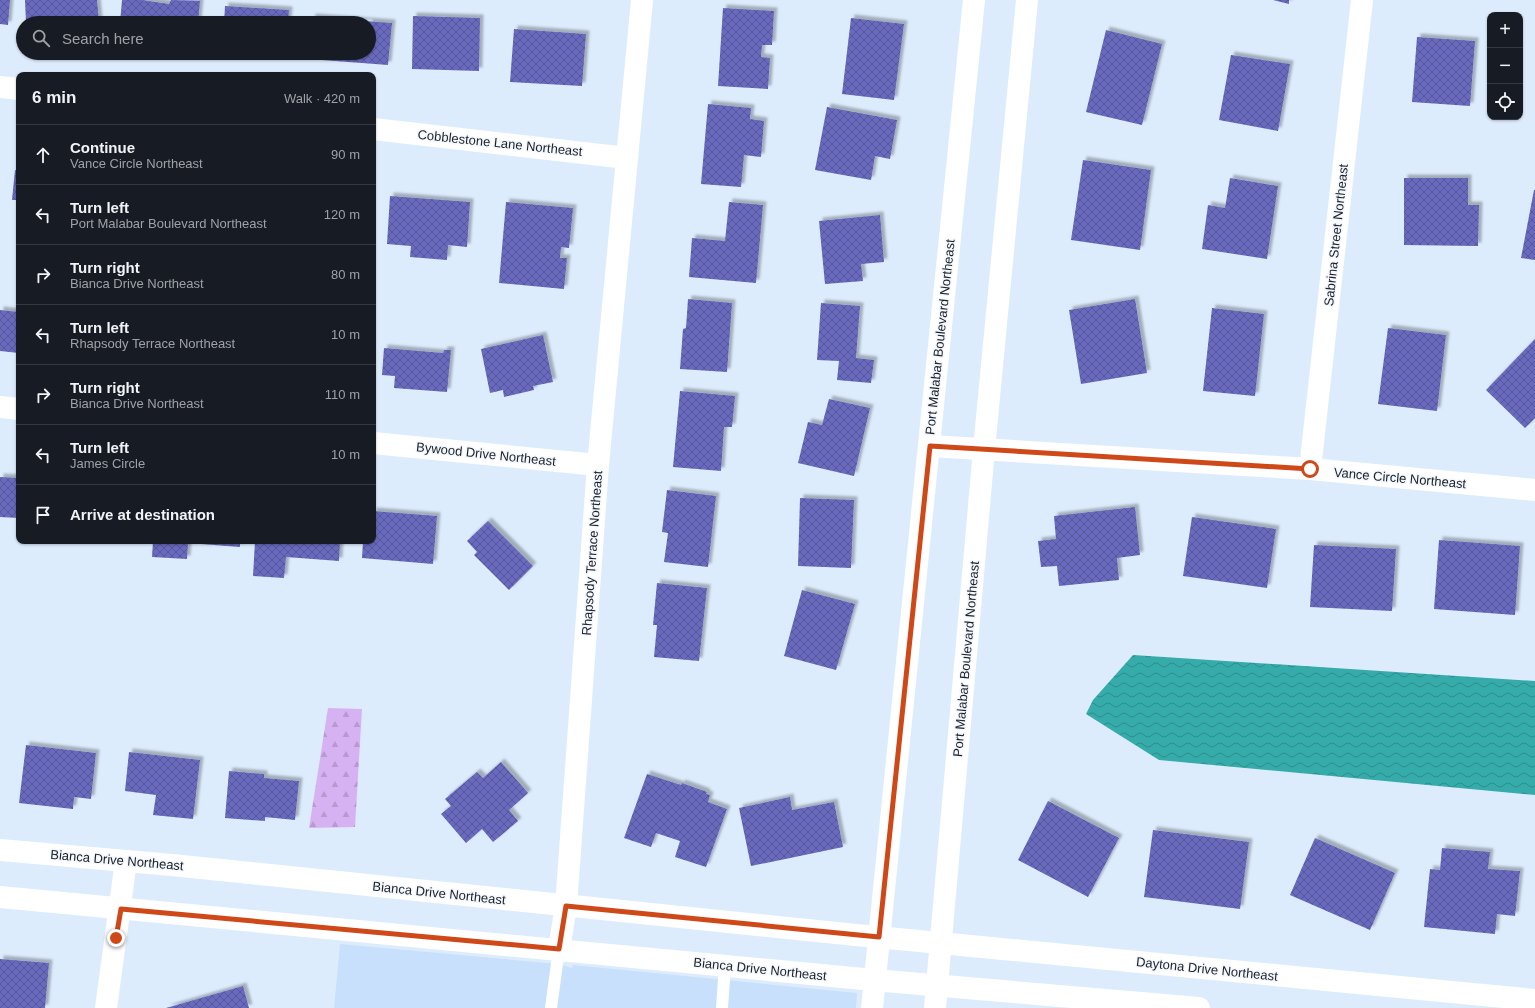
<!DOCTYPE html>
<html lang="en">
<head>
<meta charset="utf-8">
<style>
	body { margin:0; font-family:Helvetica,sans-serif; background:#20242c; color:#f1f3f6 }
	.controls { position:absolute; right:12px; top:12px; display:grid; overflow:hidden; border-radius:8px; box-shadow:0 1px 3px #0004 }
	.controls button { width:36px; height:36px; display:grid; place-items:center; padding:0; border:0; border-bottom:1px solid #363941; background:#171b24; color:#f1f3f6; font:20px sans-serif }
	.stop { position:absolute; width:12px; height:12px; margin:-9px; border:3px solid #cf4818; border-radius:50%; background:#fff }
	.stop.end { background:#cf4818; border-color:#fff; box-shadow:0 1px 4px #0008 }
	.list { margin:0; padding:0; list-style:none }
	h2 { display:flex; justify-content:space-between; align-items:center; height:52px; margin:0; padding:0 16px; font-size:17px }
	h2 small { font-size:13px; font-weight:400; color:#9ea1a6 }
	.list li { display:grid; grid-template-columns:26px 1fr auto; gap:12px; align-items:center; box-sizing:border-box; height:60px; padding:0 16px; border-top:1px solid #363941 }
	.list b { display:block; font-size:15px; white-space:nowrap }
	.list p { margin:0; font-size:13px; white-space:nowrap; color:#9ea1a6 }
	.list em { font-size:13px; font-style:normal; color:#9ea1a6 }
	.icon { flex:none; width:22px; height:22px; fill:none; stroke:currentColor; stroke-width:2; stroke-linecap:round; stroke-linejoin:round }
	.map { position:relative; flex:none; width:1535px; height:1008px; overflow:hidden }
	.search { position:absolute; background:#171b24; box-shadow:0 1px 3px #0004; left:16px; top:16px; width:360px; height:44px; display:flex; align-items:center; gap:10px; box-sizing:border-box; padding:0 14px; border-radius:22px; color:#9ea1a6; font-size:15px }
	.panel { position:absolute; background:#171b24; box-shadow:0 1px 3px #0004; left:16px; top:72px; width:360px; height:472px; border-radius:8px }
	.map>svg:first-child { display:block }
	.built { fill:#c8e0fc }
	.forest { fill:url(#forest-firs) }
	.water { fill:url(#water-waves) }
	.building { fill:url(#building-cross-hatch); filter:url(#shadow) }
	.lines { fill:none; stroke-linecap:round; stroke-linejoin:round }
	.service { stroke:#fff; stroke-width:12 }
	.minor { stroke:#fff; stroke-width:22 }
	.tertiary { stroke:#fff; stroke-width:22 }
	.route { stroke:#cf4818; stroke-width:5 }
	.labels { text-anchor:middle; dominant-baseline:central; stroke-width:3; stroke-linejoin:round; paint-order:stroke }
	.street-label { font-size:13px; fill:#1b222a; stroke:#f4f7fc }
</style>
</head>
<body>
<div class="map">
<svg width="1535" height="1008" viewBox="0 0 1535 1008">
	<defs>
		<pattern id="forest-firs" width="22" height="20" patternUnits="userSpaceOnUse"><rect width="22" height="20" fill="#d7b2f3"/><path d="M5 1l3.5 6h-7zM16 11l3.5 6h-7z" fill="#b899d0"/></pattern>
		<pattern id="water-waves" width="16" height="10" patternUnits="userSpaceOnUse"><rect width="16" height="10" fill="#35acaa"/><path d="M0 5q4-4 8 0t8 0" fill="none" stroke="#2c8c8b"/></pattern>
		<pattern id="building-cross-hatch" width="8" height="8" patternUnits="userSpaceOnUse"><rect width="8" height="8" fill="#6969bd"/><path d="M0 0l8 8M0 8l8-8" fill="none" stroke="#56569a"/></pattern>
		<filter id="shadow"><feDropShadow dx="3.5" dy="-3.5" stdDeviation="1" flood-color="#0004"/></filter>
	</defs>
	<rect width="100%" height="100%" fill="#ddecfd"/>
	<path class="built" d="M340,944L558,964L572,968L573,965L857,993L856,1008H334Z"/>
	<path class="forest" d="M328,708L362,709L355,827L309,828Z"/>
	<path class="water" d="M1133,655L1535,681V795L1159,760L1086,714L1093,700Z"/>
	<path class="building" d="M0,0H10L8,25L0,24Z
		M25,0H97L99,22L26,23Z
		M122,0H142L169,4L171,0L200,1L198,23H120Z
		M1273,0H1289V4Z
		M225,6L289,10L288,23H224Z
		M723,8L774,11L772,45H762L761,57L770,58L768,89L718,86Z
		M413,16L480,18L479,71L412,69Z
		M312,17L392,23L388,65L309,59V53H369V23H312Z
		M851,18L904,24L894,100L842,94Z
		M514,29L586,34L582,86L510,82Z
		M1106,30L1162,44L1142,125L1086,112Z
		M1417,37L1475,41L1470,106L1412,102Z
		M244,53H286V57L244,54Z
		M1231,55L1290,64L1278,131L1219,120Z
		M708,104L751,108L750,119L764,121L761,157L744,155L741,187L701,184Z
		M827,107L897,120L890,159L875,156L871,180L815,170Z
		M1083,160L1151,170L1140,250L1071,240Z
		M15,170L19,171V200H12Z
		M1230,178L1278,186L1267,259L1202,249L1208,205L1225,208Z
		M1404,178H1468V205H1479L1478,246L1404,245Z
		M1534,190H1535V260L1521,258Z
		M390,196L470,202L467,247L448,245L447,260L410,257L411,246L387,244Z
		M506,202L573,208L569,248L561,247L560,258H567L564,289L499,283Z
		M729,202L763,205L756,283L689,277L692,238L725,241Z
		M880,215L884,262L861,264L863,281L825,284L819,221Z
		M688,299L732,303L727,372L680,369L683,329L686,328Z
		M1135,299L1147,373L1081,384L1069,310Z
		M821,303L860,306L856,358L874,360L871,383L837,380L839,361L817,360Z
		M1212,308L1264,314L1255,396L1203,391Z
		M0,310L19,312V353L0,351Z
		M1388,328L1446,335L1437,411L1378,404Z
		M543,335L553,382L533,386L534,390L504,397L503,390L490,393L481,349Z
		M1535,339V418L1525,428L1486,390Z
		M384,348L443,353L444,350H451L447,392L394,388L395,376L382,375Z
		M680,391L735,396L732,427H724L721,471L673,467Z
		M829,399L870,408L854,476L798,463L808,422L822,425Z
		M0,477L19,478V518L0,517Z
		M667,490L716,496L708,567L664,562L668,533L662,532Z
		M800,498L854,500L851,568L798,566Z
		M1135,507L1140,555L1117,558L1119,580L1059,586L1057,566L1041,567L1038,541L1056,539L1054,516Z
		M373,511L437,516L433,564L362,558L363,541H373Z
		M1192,517L1276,529L1267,588L1183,576Z
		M488,521L533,566L509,590L474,555L477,552L467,541Z
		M1439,540L1520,546L1515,615L1434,609Z
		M153,541H240V547L188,543L187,559L152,557Z
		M255,541H340L339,561L286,557L284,578L253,576Z
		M1314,545L1396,549L1392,611L1310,607Z
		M657,583L707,588L699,661L654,657L657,625H653Z
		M802,590L855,604L836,670L784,656Z
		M26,745L96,753L91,799L74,797L73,809L19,803Z
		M129,752L200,760L193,819L153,815L156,795L125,791Z
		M501,762L528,793L509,810L518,821L493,842L482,829L466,843L441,814L451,806L445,799L477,772L483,778Z
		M229,771L264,774V778L299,781L295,820L265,817V821L225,818Z
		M647,774L681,785L682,783L707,792L706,794L710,795L708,802L727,809L706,867L675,857L680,841L656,833L651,847L624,838Z
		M790,797L792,810L834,802L843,847L751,866L739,808Z
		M1048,801L1119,838L1088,897L1018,860Z
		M1153,830L1249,842L1240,909L1144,897Z
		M1315,838L1395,873L1370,930L1290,895Z
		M1442,848L1490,852L1488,869L1520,871L1515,916L1497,914L1495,934L1424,927L1430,869L1440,870Z
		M0,959L49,963L45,1008H0Z
		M243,986L249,1008H166Z"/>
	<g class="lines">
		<path class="service" d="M551,1008L559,949
			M722,1008L725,965"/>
		<path class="minor" d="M0,87L19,89
			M373,129L627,158
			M0,407L19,409
			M373,443L598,465
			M930,446L1310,469L1535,490
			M1310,469L1362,0
			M559,949L566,906L598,465L642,0
			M106,1008L126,861"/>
		<path class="tertiary" d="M0,850L172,865L856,935L1535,1000
			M0,897L874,980L1199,1008
			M872,1008L974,0
			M935,1008L984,449L1027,0"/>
	</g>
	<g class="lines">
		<path class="route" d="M116,938L121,909L559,949L566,906L879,937L930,446L1310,469"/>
	</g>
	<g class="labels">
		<g class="street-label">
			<text transform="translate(500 143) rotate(6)">Cobblestone Lane Northeast</text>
			<text transform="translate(1336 235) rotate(-84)">Sabrina Street Northeast</text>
			<text transform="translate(940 337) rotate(-84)">Port Malabar Boulevard Northeast</text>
			<text transform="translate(486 454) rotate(6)">Bywood Drive Northeast</text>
			<text transform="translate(1400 478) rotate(5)">Vance Circle Northeast</text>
			<text transform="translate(592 553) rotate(-86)">Rhapsody Terrace Northeast</text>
			<text transform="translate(966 659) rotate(-85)">Port Malabar Boulevard Northeast</text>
			<text transform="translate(117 860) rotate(5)">Bianca Drive Northeast</text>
			<text transform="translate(439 893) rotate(6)">Bianca Drive Northeast</text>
			<text transform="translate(760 969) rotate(6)">Bianca Drive Northeast</text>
			<text transform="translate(1207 969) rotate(6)">Daytona Drive Northeast</text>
		</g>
	</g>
</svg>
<div class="controls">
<button>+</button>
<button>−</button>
<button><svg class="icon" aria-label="locate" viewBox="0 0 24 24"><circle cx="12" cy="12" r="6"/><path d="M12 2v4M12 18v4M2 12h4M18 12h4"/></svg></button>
</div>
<div class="stop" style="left:1310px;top:469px"></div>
<div class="stop end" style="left:116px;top:938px"></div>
<div class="search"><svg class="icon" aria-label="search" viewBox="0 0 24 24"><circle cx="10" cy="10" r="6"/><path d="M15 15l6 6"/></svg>Search here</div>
<section class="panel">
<h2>6 min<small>Walk · 420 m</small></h2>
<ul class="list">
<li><svg class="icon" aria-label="ahead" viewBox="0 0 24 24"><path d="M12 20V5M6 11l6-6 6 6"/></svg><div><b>Continue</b><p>Vance Circle Northeast</p></div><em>90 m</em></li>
<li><svg class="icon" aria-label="left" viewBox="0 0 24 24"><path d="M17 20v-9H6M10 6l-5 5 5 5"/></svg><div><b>Turn left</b><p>Port Malabar Boulevard Northeast</p></div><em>120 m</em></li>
<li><svg class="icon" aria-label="right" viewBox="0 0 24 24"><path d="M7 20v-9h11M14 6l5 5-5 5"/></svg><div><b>Turn right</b><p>Bianca Drive Northeast</p></div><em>80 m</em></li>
<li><svg class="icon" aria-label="left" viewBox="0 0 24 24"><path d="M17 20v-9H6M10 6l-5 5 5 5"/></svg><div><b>Turn left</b><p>Rhapsody Terrace Northeast</p></div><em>10 m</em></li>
<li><svg class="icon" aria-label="right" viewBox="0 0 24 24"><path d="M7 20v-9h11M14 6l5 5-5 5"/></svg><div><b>Turn right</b><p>Bianca Drive Northeast</p></div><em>110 m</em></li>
<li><svg class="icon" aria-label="left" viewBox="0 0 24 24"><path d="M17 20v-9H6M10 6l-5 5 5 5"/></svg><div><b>Turn left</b><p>James Circle</p></div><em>10 m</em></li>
<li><svg class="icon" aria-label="arrive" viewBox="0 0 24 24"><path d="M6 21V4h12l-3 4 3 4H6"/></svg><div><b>Arrive at destination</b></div></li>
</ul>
</section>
</div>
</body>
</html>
